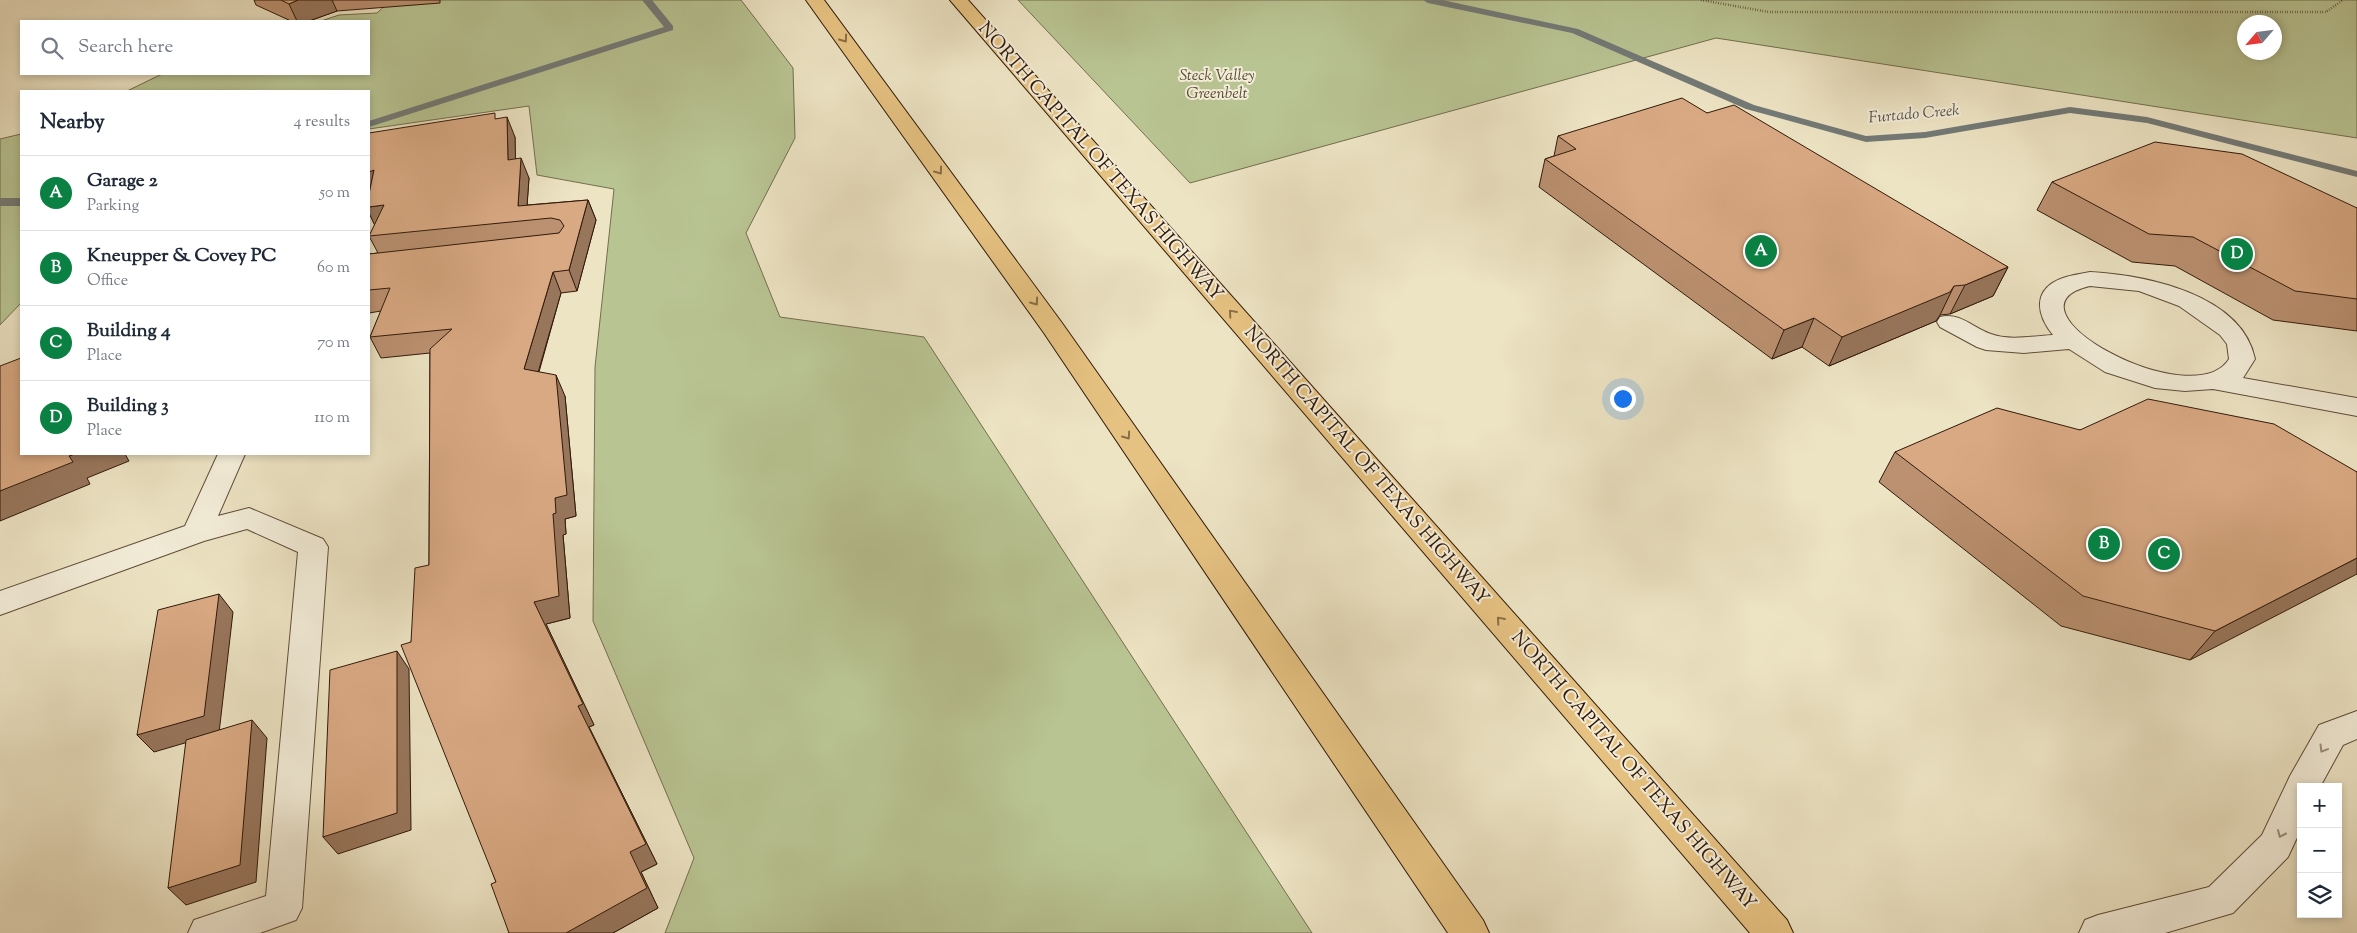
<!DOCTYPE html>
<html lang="en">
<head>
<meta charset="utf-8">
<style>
	body { margin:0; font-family:"Sorts Mill Goudy",serif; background:#f6f6f7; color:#1f2937 }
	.controls { position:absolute; right:15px; bottom:15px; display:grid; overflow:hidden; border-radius:0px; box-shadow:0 2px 8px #0003 }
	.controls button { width:45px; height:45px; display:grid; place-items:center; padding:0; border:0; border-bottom:1px solid #e0e1e3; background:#fff; color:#1f2937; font:25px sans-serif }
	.compass { position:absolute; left:2237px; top:15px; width:45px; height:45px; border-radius:50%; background:#fff; box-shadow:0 2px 8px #0003; rotate:242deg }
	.you { position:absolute; left:1622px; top:398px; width:18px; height:18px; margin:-12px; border:4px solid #fff; border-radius:50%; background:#1a73e8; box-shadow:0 0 0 8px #1a73e833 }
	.badge { display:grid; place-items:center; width:32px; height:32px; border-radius:50%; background:#0b8043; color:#fff; font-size:16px; font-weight:700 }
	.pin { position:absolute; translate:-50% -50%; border:2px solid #fff; box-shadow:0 1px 5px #0006 }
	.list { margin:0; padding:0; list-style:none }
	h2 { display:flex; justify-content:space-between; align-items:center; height:65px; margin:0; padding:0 20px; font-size:21px }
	h2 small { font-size:16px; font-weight:400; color:#747a83 }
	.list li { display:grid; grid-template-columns:32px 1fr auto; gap:15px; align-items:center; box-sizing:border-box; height:75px; padding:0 20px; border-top:1px solid #e0e1e3 }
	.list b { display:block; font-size:19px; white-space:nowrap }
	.list p { margin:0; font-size:16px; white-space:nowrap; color:#747a83 }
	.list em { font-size:16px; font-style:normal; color:#747a83 }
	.icon { flex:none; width:28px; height:28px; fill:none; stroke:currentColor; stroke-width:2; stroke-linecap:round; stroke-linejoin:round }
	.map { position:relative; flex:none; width:2357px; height:933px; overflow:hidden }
	.search { position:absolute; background:#fff; box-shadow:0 2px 8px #0003; left:20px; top:20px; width:350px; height:55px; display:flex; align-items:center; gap:12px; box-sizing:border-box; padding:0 18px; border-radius:0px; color:#747a83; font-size:19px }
	.panel { position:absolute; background:#fff; box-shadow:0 2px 8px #0003; left:20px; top:90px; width:350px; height:365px; border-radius:0px }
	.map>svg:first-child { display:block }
	.green { fill:#b9c493; stroke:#746e4e; fill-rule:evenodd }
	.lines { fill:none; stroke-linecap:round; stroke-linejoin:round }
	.stream { fill:#737a77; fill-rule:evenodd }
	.minor-casing { stroke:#5f4c38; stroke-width:2 }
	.highway-casing { stroke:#30190a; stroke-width:2 }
	.path { stroke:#30190a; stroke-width:2.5; stroke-dasharray:0.5 2; stroke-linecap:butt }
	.minor { fill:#f3edd9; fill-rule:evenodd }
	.highway { fill:#e6c282; fill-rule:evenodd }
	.wall { fill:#bb9171; stroke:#30190a }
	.shaded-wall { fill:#98765c; stroke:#30190a }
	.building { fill:#d9a983; stroke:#30190a }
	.oneway { stroke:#8b6e46 }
	.oneway2 { stroke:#9b8e7c }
	.labels { text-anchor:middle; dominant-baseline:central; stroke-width:4; stroke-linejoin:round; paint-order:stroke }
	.far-park-label { font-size:16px; font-style:italic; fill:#594c33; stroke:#f3edd9 }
	.far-water-label { font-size:16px; font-style:italic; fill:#57524a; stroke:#f3edd9 }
	.street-label { font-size:19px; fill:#30190a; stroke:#f3edd9 }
</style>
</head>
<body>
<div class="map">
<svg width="2357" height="933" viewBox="0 0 2357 933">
	<rect width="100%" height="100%" fill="#ede4c4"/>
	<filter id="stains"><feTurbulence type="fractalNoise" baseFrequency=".004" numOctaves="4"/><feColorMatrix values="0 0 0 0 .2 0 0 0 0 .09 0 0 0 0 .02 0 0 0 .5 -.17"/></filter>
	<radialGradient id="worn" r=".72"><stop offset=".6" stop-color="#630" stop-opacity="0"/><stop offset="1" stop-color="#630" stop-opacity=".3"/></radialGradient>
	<path class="green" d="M391,0H741L793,68L795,138L746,233L780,317L924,337L1312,933H665L694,858L593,621L595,367L614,189L537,175L529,106L369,129V91H127L162,74H369V21H321L339,15L377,13Z
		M1018,0H2357V138L1716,38L1190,183ZM2274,22V52H2244V22Z
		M21,134V303L0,325V139Z"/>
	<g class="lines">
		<path class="stream" d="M642,0H652L673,26V30L369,127V121L664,27Z
			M1423,0H1442L1578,29L1754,105L1866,136L1925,132L2070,107L2147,117L2357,171V177L2147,123L2070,113L1925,138L1866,142L1746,109L1572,33L1428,3Z
			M0,198H21V206H0Z"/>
		<defs>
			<path id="minor" d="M2090,272C2145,275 2242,294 2255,359L2243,378L2357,398V416L2213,389L2185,391L2155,388L2105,372L2069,349L2024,353L1986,350L1977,347L1940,327L1937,322L1940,317C1960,312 1973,328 1991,334C2009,341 2034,336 2053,335C2036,314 2032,289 2063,278C2071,275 2081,274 2090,272ZM2090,286L2139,291L2179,306L2220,335L2227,344L2229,359C2193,417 1993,308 2090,286Z
				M218,454H245L218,516L249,508L323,539L328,547L302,908L296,920L260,933H188L194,920L266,896L298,552L247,529L204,541L0,615V591L185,526Z
				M2357,711V739L2343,745L2320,787H2301V829L2288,857L2233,913L2165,933H2079L2085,920L2098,915L2209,887L2262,835L2290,776L2319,725Z"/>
			<path id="highway" d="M806,0H824L1062,323L1483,920L1489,933H1448L1044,333Z
				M950,0H968L1787,920L1793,933H1750Z"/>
		</defs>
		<use href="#minor" class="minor-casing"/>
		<use href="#highway" class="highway-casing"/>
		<path class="path" d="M1701,0L1769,12H2326L2343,0"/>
		<use href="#minor" class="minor"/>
		<use href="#highway" class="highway"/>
	</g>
	<path class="wall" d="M254,0H440V3L337,11L309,21H291L256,5Z
		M1707,113L2008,267L1993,296L1950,314L1940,315L1936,321L1829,366L1802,347L1772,359L1539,187L1545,159L1554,156L1558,136Z
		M497,119L515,137V159L529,178L527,205L588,200L596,220L577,291L561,293L539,372L565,396L576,516L565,519L566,534L563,535L570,618L546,624L594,725L589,727L657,864L641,872L658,908L613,933H509L496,882L411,642L429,565L430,353L381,358L370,337L381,311L369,313V254L378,253L369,236L375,225L369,213Z
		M2052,182L2357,208V331L2273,320L2175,266L2132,262L2037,210Z
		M2080,430L2357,472L2190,660L2061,626L1879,482L1895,452Z"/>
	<path class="shaded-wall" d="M298,0H332L337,11L309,21H297L289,4Z
		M507,117L515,137L516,180L508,160Z
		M521,158L529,178L526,220L518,206Z
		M374,170L369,195V172Z
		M588,200L596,220L577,291L569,270Z
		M384,205L376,228L369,213V207Z
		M2008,267L1993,296L1950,314L1965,285Z
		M553,272L561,293L533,390L524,369Z
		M1954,286L1940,315L1936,321L1829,366L1842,337Z
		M1814,318L1802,347L1772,359L1784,330Z
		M556,375L565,396L576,516L565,519L566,534L563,535L570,618L546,624L594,725L589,727L657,864L641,872L658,908L613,933H566L630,852L578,706L534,602L553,514L555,498Z
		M74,454H125L129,461L87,478L90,484L0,521V491Z
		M2357,558V574L2190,660L2215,631Z
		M219,594L233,612L219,733L154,752L137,735Z
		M397,651L409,669L411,830L338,854L323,837Z
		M252,720L267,738L256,882L186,905L168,888Z"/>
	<path class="building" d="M281,0H298L289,4Z
		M1682,98L1707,113L1734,105L2008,267L1965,285L1954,286L1950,292L1842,337L1814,318L1784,330L1545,159L1576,149L1558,136Z
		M495,113V119L507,117L508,160L521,158L518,206L588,200L569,270L553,272L524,369L556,375L567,495L555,498L556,513L553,514L559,596L534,602L583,704L578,706L646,844L630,852L647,888L566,933H509L491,884L496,882L401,645L411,642L415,568L429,565L430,349L452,329L370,337L390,288L369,290V254L559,233L564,226L560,220L551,218L369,236L384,205L369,207V194L374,170L369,172V133Z
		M2155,142L2242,154L2357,208V299L2295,291L2193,237L2149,234L2052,182Z
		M21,358V454H74L69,456L73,462L0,491V366Z
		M2148,399L2274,424L2357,472V558L2215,631L2083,596L1895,452L1997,408L2080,430Z
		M219,594L204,716L137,735L158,610Z
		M397,651V813L323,837L330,670Z
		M252,720L240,865L168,888L186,740Z"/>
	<defs><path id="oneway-chevron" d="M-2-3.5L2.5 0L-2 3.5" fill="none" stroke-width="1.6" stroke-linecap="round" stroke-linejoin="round" transform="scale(1.25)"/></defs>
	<g class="oneway">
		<use href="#oneway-chevron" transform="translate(844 39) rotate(54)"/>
		<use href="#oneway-chevron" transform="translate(939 171) rotate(54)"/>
		<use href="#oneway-chevron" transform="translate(1035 302) rotate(54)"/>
		<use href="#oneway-chevron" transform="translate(1232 313) rotate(-131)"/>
		<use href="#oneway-chevron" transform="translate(1127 436) rotate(55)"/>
		<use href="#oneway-chevron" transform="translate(1500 620) rotate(-131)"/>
	</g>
	<g class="oneway2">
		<use href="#oneway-chevron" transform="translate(2323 749) rotate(121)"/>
		<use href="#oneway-chevron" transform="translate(2281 834) rotate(114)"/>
	</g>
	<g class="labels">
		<g class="far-park-label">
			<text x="1217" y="76">Steck Valley<tspan x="1217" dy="18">Greenbelt</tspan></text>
		</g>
		<g class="far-water-label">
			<text transform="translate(1914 115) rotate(-5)">Furtado Creek</text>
		</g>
		<g class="street-label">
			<text transform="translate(1100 162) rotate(49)">NORTH CAPITAL OF TEXAS HIGHWAY</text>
			<text transform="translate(1366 466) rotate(49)">NORTH CAPITAL OF TEXAS HIGHWAY</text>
			<text transform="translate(1633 771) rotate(49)">NORTH CAPITAL OF TEXAS HIGHWAY</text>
		</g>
	</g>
	<rect width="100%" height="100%" filter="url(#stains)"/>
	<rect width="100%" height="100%" fill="url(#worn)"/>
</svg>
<div class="controls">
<button>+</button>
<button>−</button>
<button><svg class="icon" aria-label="layers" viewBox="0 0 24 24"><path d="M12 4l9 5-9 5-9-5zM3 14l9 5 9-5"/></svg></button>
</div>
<svg class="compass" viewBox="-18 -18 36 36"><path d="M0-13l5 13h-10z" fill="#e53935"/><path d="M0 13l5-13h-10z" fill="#747a83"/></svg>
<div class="you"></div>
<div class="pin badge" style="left:1761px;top:251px">A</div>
<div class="pin badge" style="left:2104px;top:544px">B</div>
<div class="pin badge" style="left:2164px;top:554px">C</div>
<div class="pin badge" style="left:2237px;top:254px">D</div>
<div class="search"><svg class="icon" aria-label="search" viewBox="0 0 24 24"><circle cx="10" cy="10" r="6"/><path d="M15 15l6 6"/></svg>Search here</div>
<section class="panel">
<h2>Nearby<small>4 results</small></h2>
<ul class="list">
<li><span class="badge">A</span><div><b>Garage 2</b><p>Parking</p></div><em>50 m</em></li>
<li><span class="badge">B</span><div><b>Kneupper &amp; Covey PC</b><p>Office</p></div><em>60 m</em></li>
<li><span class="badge">C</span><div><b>Building 4</b><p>Place</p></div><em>70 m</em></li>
<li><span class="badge">D</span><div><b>Building 3</b><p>Place</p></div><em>110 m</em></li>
</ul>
</section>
</div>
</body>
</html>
